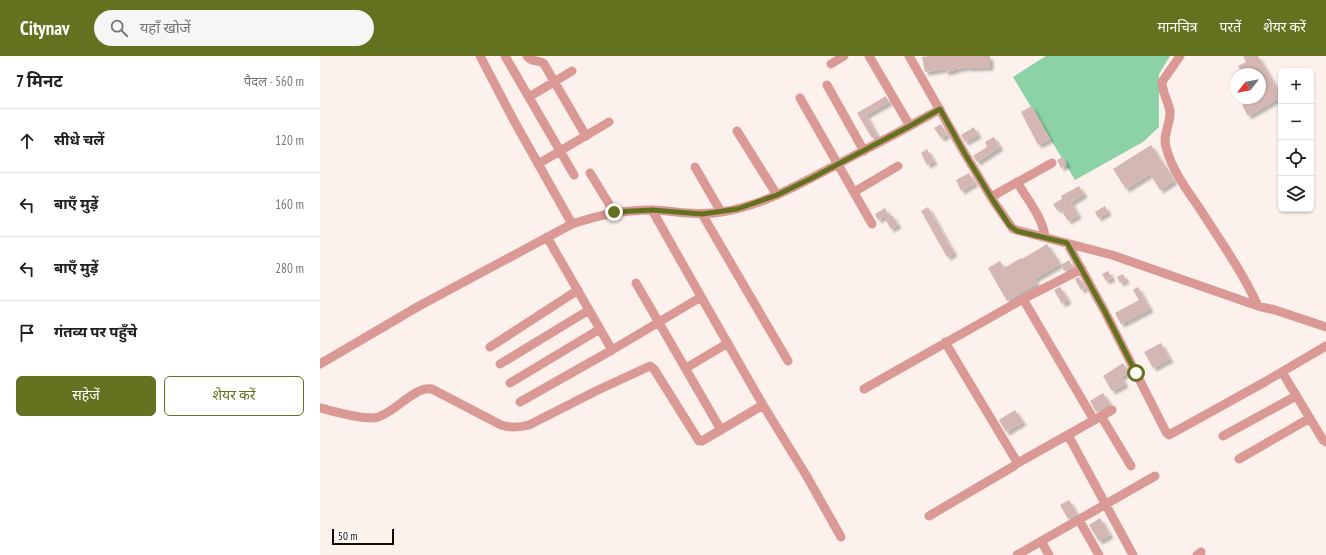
<!DOCTYPE html>
<html lang="hi">
<head>
<meta charset="utf-8">
<style>
	body { margin:0; font-family:"PT Sans Narrow","Noto Sans Devanagari",sans-serif; background:#f6f6f6; color:#202124 }
	.controls { position:absolute; right:12px; top:12px; display:grid; overflow:hidden; border-radius:6px; box-shadow:0 1px 3px #0004 }
	.controls button { width:36px; height:36px; display:grid; place-items:center; padding:0; border:0; border-bottom:1px solid #e0e0e0; background:#fff; color:#202124; font:20px sans-serif }
	.compass { position:absolute; left:910px; top:12px; width:36px; height:36px; border-radius:50%; background:#fff; box-shadow:0 1px 3px #0004; rotate:239deg }
	.scale { position:absolute; left:12px; bottom:10px; width:62px; box-sizing:border-box; padding-left:4px; border:2px solid #110906; border-top:0; font-size:11px; line-height:14px; white-space:nowrap; color:#110906; -webkit-text-stroke:3px #fff; paint-order:stroke }
	.stop { position:absolute; width:12px; height:12px; margin:-9px; border:3px solid #64721f; border-radius:50%; background:#fff }
	.stop.end { background:#64721f; border-color:#fff; box-shadow:0 1px 4px #0008 }
	.list { margin:0; padding:0; list-style:none }
	h2 { display:flex; justify-content:space-between; align-items:center; height:52px; margin:0; padding:0 16px; font-size:17px }
	h2 small { font-size:13px; font-weight:400; color:#757577 }
	.list li { display:grid; grid-template-columns:26px 1fr auto; gap:12px; align-items:center; box-sizing:border-box; height:64px; padding:0 16px; border-top:1px solid #e0e0e0 }
	.list b { display:block; font-size:15px; white-space:nowrap }
	.list em { font-size:13px; font-style:normal; color:#757577 }
	.actions { display:flex; gap:8px; padding:12px 16px }
	.actions a { flex:1; padding:9px 0; border:1px solid #64721f; border-radius:6px; text-align:center; font-size:14px; color:#64721f }
	.actions .main { background:#64721f; color:#fff }
	.icon { flex:none; width:22px; height:22px; fill:none; stroke:currentColor; stroke-width:2; stroke-linecap:round; stroke-linejoin:round }
	.map { position:relative; flex:none; width:1006px; height:499px; overflow:hidden }
	header { display:flex; align-items:center; gap:24px; box-sizing:border-box; height:56px; padding:0 20px; background:#64721f; color:#fff }
	header strong { font-size:19px }
	nav { display:flex; gap:22px; margin-inline-start:auto; font-size:14px }
	.search { width:280px; height:36px; background:#f6f6f6; display:flex; align-items:center; gap:10px; box-sizing:border-box; padding:0 14px; border-radius:22px; color:#757577; font-size:15px }
	main { display:flex }
	aside { flex:1; background:#fff }
	.map>svg:first-child { display:block }
	.green { fill:#8bd2a6 }
	.building { fill:#d4b6b2; filter:url(#shadow) }
	.lines { fill:none; stroke-linecap:round; stroke-linejoin:round }
	.minor { stroke:#da9994; stroke-width:9 }
	.route { stroke:#64721f; stroke-width:5 }
</style>
</head>
<body>
<header>
<strong>Citynav</strong>
<div class="search"><svg class="icon" aria-label="search" viewBox="0 0 24 24"><circle cx="10" cy="10" r="6"/><path d="M15 15l6 6"/></svg>यहाँ खोजें</div>
<nav><a>मानचित्र</a><a>परतें</a><a>शेयर करें</a></nav>
</header>
<main>
<aside>
<h2>7 मिनट<small>पैदल · 560 m</small></h2>
<ul class="list">
<li><svg class="icon" aria-label="ahead" viewBox="0 0 24 24"><path d="M12 20V5M6 11l6-6 6 6"/></svg><div><b>सीधे चलें</b></div><em>120 m</em></li>
<li><svg class="icon" aria-label="left" viewBox="0 0 24 24"><path d="M17 20v-9H6M10 6l-5 5 5 5"/></svg><div><b>बाएँ मुड़ें</b></div><em>160 m</em></li>
<li><svg class="icon" aria-label="left" viewBox="0 0 24 24"><path d="M17 20v-9H6M10 6l-5 5 5 5"/></svg><div><b>बाएँ मुड़ें</b></div><em>280 m</em></li>
<li><svg class="icon" aria-label="arrive" viewBox="0 0 24 24"><path d="M6 21V4h12l-3 4 3 4H6"/></svg><div><b>गंतव्य पर पहुँचे</b></div></li>
</ul>
<div class="actions"><a class="main">सहेजें</a><a>शेयर करें</a></div>
</aside>
<div class="map">
<svg width="1006" height="499" viewBox="0 0 1006 499">
	<defs>
		<filter id="shadow"><feDropShadow dx="3.5" dy="3.5" stdDeviation="1" flood-color="#0004"/></filter>
	</defs>
	<rect width="100%" height="100%" fill="#fcf1ec"/>
	<path class="green" d="M726,0H850L839,18V71L823,86L755,124L693,21Z"/>
	<path class="building" d="M610,0H670V11L649,12V11L635,13V14L625,16V13L605,16L602,1Z
		M923,0H938L961,39V41L928,60L922,49L934,42H940V38L944,36L940,30V18H923L918,10L926,6Z
		M566,40L569,46L546,59L557,79L552,82L537,57Z
		M712,50L730,83L718,89L701,56Z
		M621,68L627,79L621,82L614,72Z
		M654,71L658,79L645,86L641,79Z
		M674,81L680,91L657,106L653,100L667,91L665,86Z
		M831,89L846,112H847L854,125L840,134L830,118L806,133L793,113Z
		M607,93L614,105L607,109L601,97Z
		M743,101L747,108L741,112L737,104Z
		M649,117L655,127L641,135L636,124Z
		M759,130L764,138L751,146L758,159L748,165L740,152L737,154L733,148L742,143L741,140Z
		M785,150L788,156L778,162L775,156Z
		M608,151L634,197L627,201L601,155Z
		M565,152L568,158L558,164L555,158Z
		M572,159L578,169L571,173L565,163Z
		M727,188L740,208L714,223L717,227L687,245L668,212L680,205L684,212L701,202L702,203Z
		M749,204L753,211L744,215L741,209Z
		M788,215L792,222L786,225L782,218Z
		M803,218L806,224L800,227L797,221Z
		M759,221L765,232L761,234L755,223Z
		M740,231L748,244L742,248L734,234Z
		M818,231L830,253L801,268L795,257L819,244L813,234Z
		M841,287L850,303L833,312L824,296Z
		M803,307L809,316L801,321L805,328L792,335L783,320Z
		M783,337L790,348L776,356L770,345Z
		M695,354L703,366L686,376L679,364Z
		M749,444L757,458L748,463L740,449Z
		M780,462L790,479L779,485L769,469Z"/>
	<g class="lines">
		<path class="minor" d="M160,0L193,63L252,168
			M185,0L254,119
			M207,0C211,7 219,3 224,8L266,80
			M549,0L590,70
			M589,0L645,98L674,146L693,173L792,199L938,250L955,254L1006,271
			M860,0L842,26C842,36 848,45 850,55C851,68 842,79 846,91C851,112 866,133 878,150C899,183 922,215 938,250
			M511,8L524,0
			M507,29L544,95
			M209,41L252,15
			M480,42L552,168
			M417,75L457,139
			M218,108L289,66
			M375,111L401,156
			M270,117L294,156
			M697,126C707,143 723,162 725,181
			M534,136L578,110
			M671,141L732,107
			M332,154L396,267L443,349L486,419L521,481
			M382,158L468,305
			M227,181L292,294
			M747,187L784,254L846,376L849,379L943,327L1006,290
			M316,227L401,374
			M703,243L774,364
			M170,291L258,234
			M0,308L99,250L252,168C280,159 301,154 332,154C355,155 378,160 401,156C443,150 481,127 518,108C552,90 586,73 620,53
			M180,308L269,254
			M366,312L408,287
			M962,316L1003,384L1006,386
			M190,327L280,273
			M544,333L703,243L762,213
			M200,346L292,294L381,241
			M0,352C13,355 47,365 58,361C76,356 94,330 112,333L181,369C191,372 198,372 209,369L278,334L330,310L334,313L379,385H382L443,349
			M781,360L811,410
			M748,379L813,499
			M903,380L976,340
			M919,403L990,362
			M696,408L792,354
			M609,460L694,410L697,406L625,286
			M759,464L779,499
			M721,485L729,499
			M697,499L835,420
			M877,499L881,496"/>
	</g>
	<g class="lines">
		<path class="route" d="M294,156L332,154L382,158L417,153L457,139L492,122L590,70L620,53L645,98L674,146L690,170L697,175L747,187L784,254L816,317"/>
	</g>
</svg>
<div class="controls">
<button>+</button>
<button>−</button>
<button><svg class="icon" aria-label="locate" viewBox="0 0 24 24"><circle cx="12" cy="12" r="6"/><path d="M12 2v4M12 18v4M2 12h4M18 12h4"/></svg></button>
<button><svg class="icon" aria-label="layers" viewBox="0 0 24 24"><path d="M12 4l9 5-9 5-9-5zM3 14l9 5 9-5"/></svg></button>
</div>
<svg class="compass" viewBox="-18 -18 36 36"><path d="M0-13l5 13h-10z" fill="#e53935"/><path d="M0 13l5-13h-10z" fill="#757577"/></svg>
<div class="scale">50 m</div>
<div class="stop" style="left:816px;top:317px"></div>
<div class="stop end" style="left:294px;top:156px"></div>
</div>
</main>
</body>
</html>
